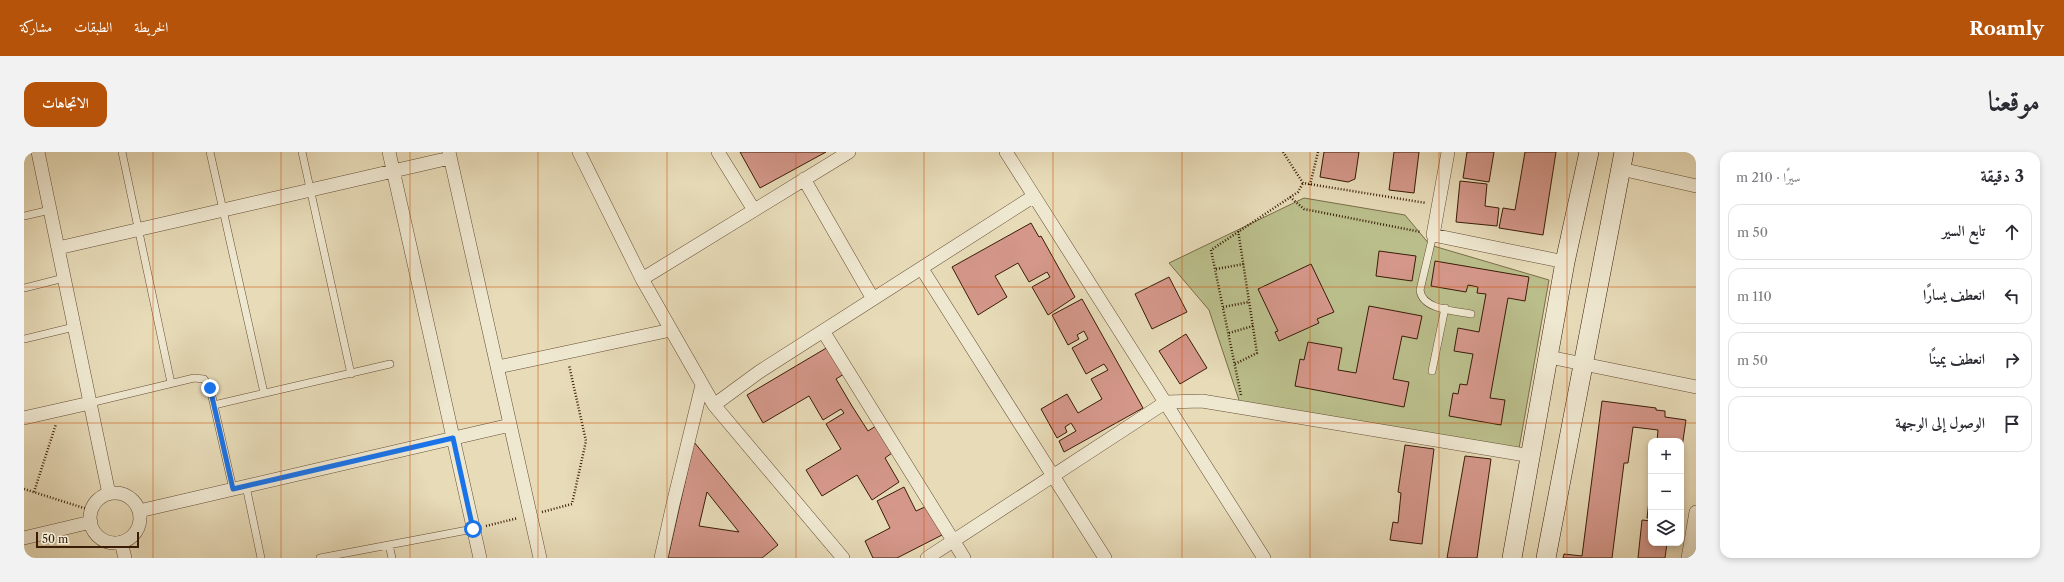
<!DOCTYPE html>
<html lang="ar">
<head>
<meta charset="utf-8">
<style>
	body { margin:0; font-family:"Libre Caslon Text",Amiri,serif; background:#f2f2f3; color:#2b2b33; direction:rtl }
	.controls { position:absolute; right:12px; bottom:12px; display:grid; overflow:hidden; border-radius:8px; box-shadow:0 2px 6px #0003 }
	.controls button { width:36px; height:36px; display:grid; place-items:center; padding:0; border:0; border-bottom:1px solid #e1e1e2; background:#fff; color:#2b2b33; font:20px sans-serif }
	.scale { position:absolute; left:12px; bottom:10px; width:103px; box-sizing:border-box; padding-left:4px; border:2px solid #3a1c07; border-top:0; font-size:11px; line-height:14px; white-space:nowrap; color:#3a1c07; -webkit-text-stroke:3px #efe8d1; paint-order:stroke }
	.stop { position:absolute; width:12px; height:12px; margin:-9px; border:3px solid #1a73e8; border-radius:50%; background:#fff }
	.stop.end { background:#1a73e8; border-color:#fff; box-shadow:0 1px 4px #0008 }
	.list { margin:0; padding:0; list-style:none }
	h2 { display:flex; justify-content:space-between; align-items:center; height:52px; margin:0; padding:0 16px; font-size:17px }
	h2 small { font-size:13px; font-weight:400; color:#7c7c81 }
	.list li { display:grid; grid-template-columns:26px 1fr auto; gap:12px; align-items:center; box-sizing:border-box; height:56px; margin:0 8px 8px; padding:0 8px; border:1px solid #e1e1e2; border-radius:12px }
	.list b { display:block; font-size:15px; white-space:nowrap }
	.list em { font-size:13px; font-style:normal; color:#7c7c81 }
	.icon { flex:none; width:22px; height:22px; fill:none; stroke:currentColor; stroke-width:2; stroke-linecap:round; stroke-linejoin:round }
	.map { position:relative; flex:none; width:1672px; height:406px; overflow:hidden; direction:ltr; border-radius:12px }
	header { display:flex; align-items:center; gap:24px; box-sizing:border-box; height:56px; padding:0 20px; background:#b45309; color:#fff }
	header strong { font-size:19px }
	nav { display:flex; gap:22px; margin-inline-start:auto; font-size:14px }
	.intro { display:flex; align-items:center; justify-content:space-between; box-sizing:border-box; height:96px; padding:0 24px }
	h1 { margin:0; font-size:28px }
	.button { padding:10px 18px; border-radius:12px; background:#b45309; color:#fff; font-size:14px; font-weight:700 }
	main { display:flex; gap:24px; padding:0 24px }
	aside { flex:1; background:#fff; border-radius:12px; box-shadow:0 2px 6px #0003 }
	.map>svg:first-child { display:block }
	.green { fill:#babe8b; stroke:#7a6d49 }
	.building { fill:#d4978a; stroke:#3a1c07; fill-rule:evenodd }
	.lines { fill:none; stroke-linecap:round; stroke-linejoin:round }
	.lane-casing { stroke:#654c33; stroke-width:8 }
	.street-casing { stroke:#654c33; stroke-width:14 }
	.secondary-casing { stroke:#3a1c07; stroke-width:20 }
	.path { stroke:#3a1c07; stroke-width:2.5; stroke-dasharray:1 2; stroke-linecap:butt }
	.lane { stroke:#efe8d1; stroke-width:7 }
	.street { stroke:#efe8d1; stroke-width:13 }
	.secondary { stroke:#efe8d1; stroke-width:19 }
	.route { stroke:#1a73e8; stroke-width:5 }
	.grid { fill:none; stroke:#ce500b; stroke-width:1; stroke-opacity:0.55 }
</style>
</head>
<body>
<header>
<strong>Roamly</strong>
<nav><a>الخريطة</a><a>الطبقات</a><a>مشاركة</a></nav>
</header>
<div class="intro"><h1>موقعنا</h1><a class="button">الاتجاهات</a></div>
<main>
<aside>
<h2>3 دقيقة<small>سيرًا · 210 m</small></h2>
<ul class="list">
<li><svg class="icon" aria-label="ahead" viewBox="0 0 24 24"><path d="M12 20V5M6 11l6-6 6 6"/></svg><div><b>تابع السير</b></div><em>50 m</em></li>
<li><svg class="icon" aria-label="left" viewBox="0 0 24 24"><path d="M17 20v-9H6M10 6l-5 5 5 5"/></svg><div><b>انعطف يسارًا</b></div><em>110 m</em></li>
<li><svg class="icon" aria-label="right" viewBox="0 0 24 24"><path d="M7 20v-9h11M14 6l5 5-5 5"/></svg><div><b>انعطف يمينًا</b></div><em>50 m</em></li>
<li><svg class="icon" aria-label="arrive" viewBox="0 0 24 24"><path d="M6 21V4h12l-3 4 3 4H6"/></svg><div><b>الوصول إلى الوجهة</b></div></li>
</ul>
</aside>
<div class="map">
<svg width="1672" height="406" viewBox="0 0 1672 406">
	<rect width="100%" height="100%" fill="#e7dbb8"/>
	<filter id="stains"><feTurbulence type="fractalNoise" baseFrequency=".005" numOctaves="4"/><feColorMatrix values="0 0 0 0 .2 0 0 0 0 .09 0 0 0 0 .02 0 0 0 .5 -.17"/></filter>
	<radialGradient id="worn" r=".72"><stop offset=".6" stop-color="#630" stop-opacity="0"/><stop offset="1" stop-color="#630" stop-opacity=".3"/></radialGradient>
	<path class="green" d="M1280,46L1381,63L1406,93L1525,128L1494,302L1216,251L1185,158L1145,111Z"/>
	<path class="building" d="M716,0H802L736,36Z
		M1300,0H1335L1331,27L1324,30L1296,25Z
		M1370,0H1395L1390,41L1365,38Z
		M1443,0H1470L1465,30L1439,26Z
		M1501,0H1532L1519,83L1475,76L1479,56L1491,58Z
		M1436,29L1463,32L1461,54L1475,56L1473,74L1432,70Z
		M1007,71L1015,85L1017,84L1051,145L1024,163L1008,135L1026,125L1023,120L1005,130L994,111L971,124L983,145L954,163L928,115Z
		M1355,99L1392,104L1388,129L1352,124Z
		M1411,109L1505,125L1501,149L1484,146L1466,246L1481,248L1477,273L1425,264L1429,241L1434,242L1436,232L1443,233L1449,202L1430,199L1434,176L1455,180L1462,142L1453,141L1454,135L1444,133L1442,140L1407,134Z
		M1287,112L1310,160L1293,167L1295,171L1255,189L1251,180L1254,179L1234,137Z
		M1145,125L1163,160L1128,177L1111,142Z
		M1058,147L1119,256L1040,300L1035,289L1052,279L1047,271L1041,275L1043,280L1033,286L1017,257L1043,242L1054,261L1078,247L1067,227L1084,218L1080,212L1062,222L1048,196L1064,187L1060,179L1053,183L1055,187L1044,193L1028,163Z
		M1345,154L1398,164L1393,187L1378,184L1369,227L1385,230L1380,255L1271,234L1276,207L1280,208L1284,190L1318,196L1314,218L1332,221Z
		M1162,182L1183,216L1156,232L1135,199Z
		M804,195L820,222L812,227L828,254L844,279L852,274L868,301L861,306L875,330L848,348L833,323L798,344L782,318L817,297L802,272L820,261L817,257L799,268L785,244L739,271L723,243Z
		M1578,249L1632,256V258L1641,259V265L1662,268L1657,302V289H1633L1634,278L1609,275L1604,311H1600L1588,406H1539L1540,402L1558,404Z
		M670,290L754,393L738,406H644ZM683,340L715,380L675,374Z
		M1381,293L1410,297L1398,392L1366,388L1369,370L1374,371L1377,341L1374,340Z
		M1441,304L1467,307L1453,406H1423Z
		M1627,332V366H1623Z
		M880,335L892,359L903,354L918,383L873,406H849L841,389L866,376L853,349Z
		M1618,368L1627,369V391H1643L1641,406H1614Z"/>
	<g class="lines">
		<defs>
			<path id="lane" d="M98,0L147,231
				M186,0L240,241
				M278,0L327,222
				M0,64L26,58
				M1409,83L1396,138C1398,158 1432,159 1447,162
				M0,136L40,126
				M0,187L50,175
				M1408,219L1421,156
				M66,251L170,226L180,227L186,236L209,337
				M190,253L366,212
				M222,334L237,406
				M365,393L368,406
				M296,406L449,377"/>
			<path id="street" d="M14,0L85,342
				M365,0L456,406
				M425,0L516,406
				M555,0L618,127L690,253L819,406
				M694,0L730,58
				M982,0L1240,406
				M1424,0L1409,83L1541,110
				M1597,17L1672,34
				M780,27L849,147
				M34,96L426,6
				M898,117L1081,406
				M618,127L825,0
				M799,179L940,406
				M1525,205L1672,235
				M474,215L647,178
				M690,253L735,220L1010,44
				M0,266L66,251
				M66 366a25 25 0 1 1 50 0a25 25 0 1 1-50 0Z
				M115,359L486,273
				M0,386L67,370
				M97,390L101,406
				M637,406L649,352L678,233
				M903,406L1142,250L1178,249L1507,304
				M1664,406L1672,360"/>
			<path id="secondary" d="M1488,406L1541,110L1565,0
				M1522,406L1600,0"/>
		</defs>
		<use href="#lane" class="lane-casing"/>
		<use href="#street" class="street-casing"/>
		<use href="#secondary" class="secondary-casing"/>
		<path class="path" d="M1259,0L1279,31L1402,51
			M1286,33L1294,0
			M1266,45L1280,57L1397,80
			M1192,117L1220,112
			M1199,155L1225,150
			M1205,181L1229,174
			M1211,212L1233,201L1214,78
			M1217,243L1187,98L1274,40L1279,31
			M0,337L63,357
			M10,340L32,272
			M518,360L548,352L562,289L545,213
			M462,374L494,366"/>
		<use href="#lane" class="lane"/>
		<use href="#street" class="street"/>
		<use href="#secondary" class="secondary"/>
	</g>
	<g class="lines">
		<path class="route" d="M186,236L209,337L429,286L449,377"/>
	</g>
	<path class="grid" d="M129,0V406M257,0V406M386,0V406M514,0V406M643,0V406M772,0V406M900,0V406M1029,0V406M1158,0V406M1286,0V406M1415,0V406M1543,0V406M0,135H1672M0,271H1672"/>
	<rect width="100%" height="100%" filter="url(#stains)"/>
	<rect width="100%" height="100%" fill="url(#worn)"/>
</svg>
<div class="controls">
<button>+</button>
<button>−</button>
<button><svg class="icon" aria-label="layers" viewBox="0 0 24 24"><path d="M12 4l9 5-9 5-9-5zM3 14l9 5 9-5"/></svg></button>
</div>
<div class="scale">50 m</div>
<div class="stop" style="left:449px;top:377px"></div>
<div class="stop end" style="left:186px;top:236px"></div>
</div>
</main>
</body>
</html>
